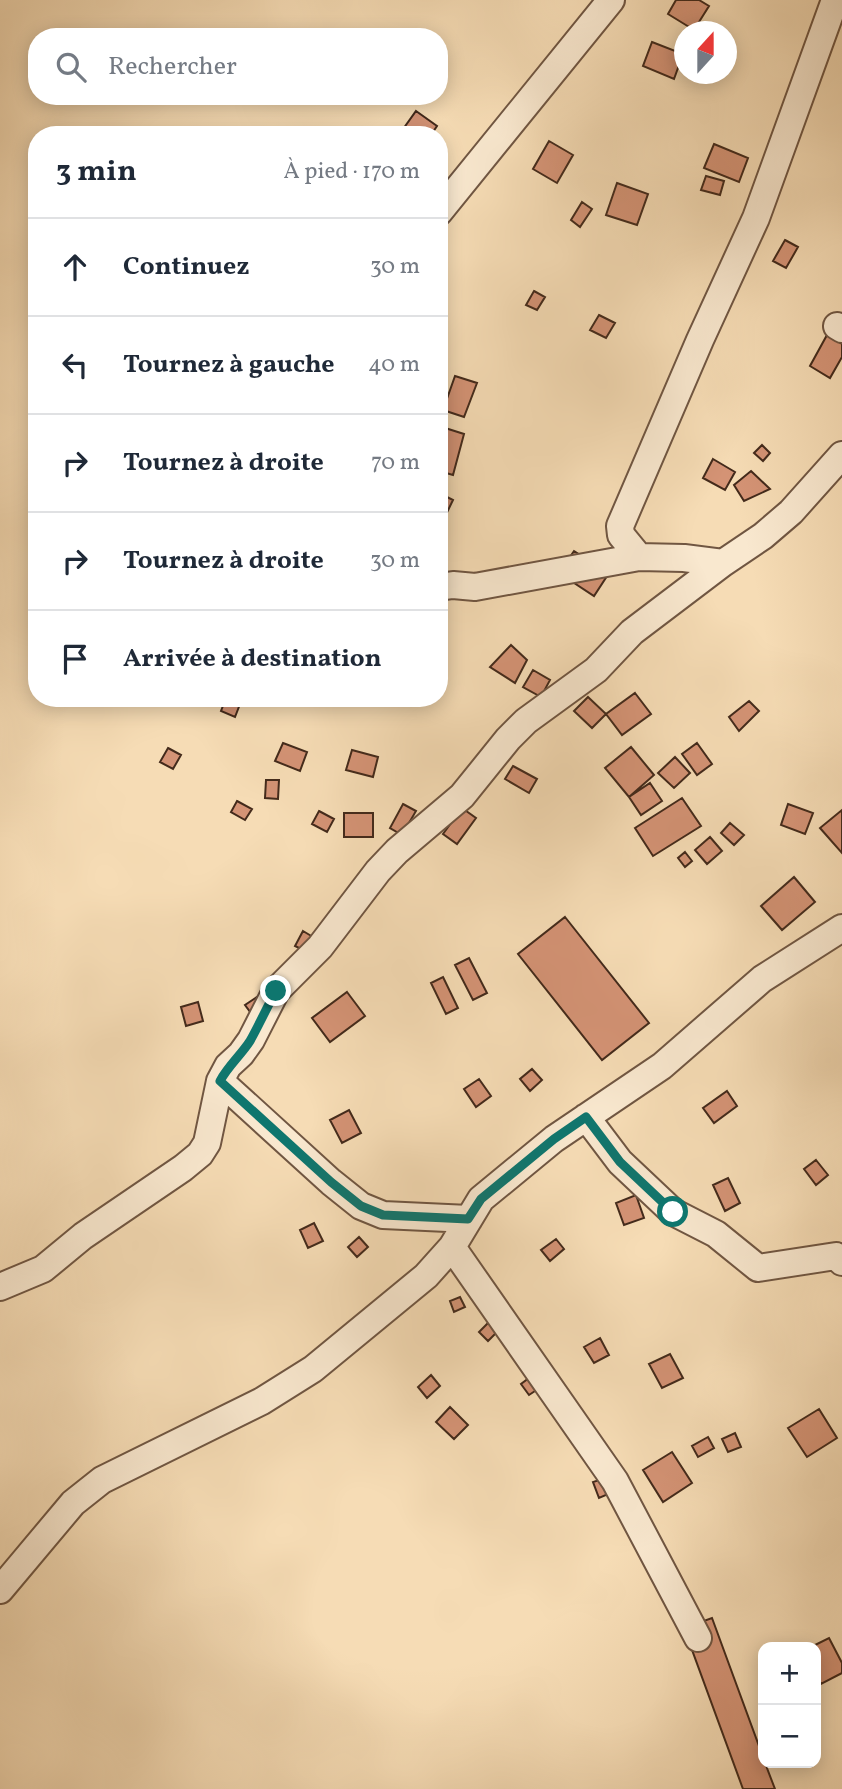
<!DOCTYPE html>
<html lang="fr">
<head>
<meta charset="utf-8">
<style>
	body { margin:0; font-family:Vollkorn,serif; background:#f2f2f3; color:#1f2937 }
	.controls { position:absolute; right:21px; bottom:21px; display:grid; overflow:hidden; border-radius:14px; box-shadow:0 4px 18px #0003 }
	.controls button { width:63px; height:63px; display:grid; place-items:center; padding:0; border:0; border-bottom:2px solid #e0e1e3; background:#fff; color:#1f2937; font:35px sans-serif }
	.compass { position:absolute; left:674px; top:21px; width:63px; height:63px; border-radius:50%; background:#fff; box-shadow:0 4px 18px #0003; rotate:21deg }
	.stop { position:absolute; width:21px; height:21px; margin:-16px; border:5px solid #0f766e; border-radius:50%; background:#fff }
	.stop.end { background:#0f766e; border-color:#fff; box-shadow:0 2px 7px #0008 }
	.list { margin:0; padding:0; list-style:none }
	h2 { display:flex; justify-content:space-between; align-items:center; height:91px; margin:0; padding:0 28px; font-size:30px }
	h2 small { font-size:23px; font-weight:400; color:#747a83 }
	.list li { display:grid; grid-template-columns:46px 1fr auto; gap:21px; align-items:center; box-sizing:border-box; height:98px; padding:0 28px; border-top:2px solid #e0e1e3 }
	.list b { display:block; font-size:26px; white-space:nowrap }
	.list em { font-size:23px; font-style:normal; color:#747a83 }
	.icon { flex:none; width:38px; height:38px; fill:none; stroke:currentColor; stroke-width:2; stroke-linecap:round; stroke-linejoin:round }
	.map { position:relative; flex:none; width:842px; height:1789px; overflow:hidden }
	.search { position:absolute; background:#fff; box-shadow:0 4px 18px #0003; left:28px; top:28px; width:420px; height:77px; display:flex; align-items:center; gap:18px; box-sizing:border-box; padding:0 24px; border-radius:28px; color:#747a83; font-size:26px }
	.panel { position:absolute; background:#fff; box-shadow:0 4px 18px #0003; left:28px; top:126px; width:420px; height:581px; border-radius:28px }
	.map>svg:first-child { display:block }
	.building { fill:#d49375; stroke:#432a1b; stroke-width:2 }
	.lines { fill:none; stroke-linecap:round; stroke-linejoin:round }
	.minor-casing { stroke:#705642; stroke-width:30 }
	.minor { stroke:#f9e8cf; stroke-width:26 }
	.route { stroke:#0f766e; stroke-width:9 }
</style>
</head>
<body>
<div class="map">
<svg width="842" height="1789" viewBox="0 0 842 1789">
	<rect width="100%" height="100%" fill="#f6dcb5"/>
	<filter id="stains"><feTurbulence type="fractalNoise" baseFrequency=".00286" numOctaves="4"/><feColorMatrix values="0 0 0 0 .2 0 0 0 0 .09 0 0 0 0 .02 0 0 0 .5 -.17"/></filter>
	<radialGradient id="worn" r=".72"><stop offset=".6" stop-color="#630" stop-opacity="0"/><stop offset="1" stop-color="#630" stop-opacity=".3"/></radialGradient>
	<path class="building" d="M676,0H699L709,6L694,30L668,14Z
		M652,42L683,54L674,79L643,66Z
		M416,111L437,126L431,135H405L401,132Z
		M549,141L573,155L557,183L533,169Z
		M714,144L748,158L739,182L704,168Z
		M706,176L724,181L720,195L701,190Z
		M617,183L648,194L637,225L606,215Z
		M582,202L592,209L580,227L571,220Z
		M785,240L798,247L786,268L773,261Z
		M534,291L545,297L537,310L526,305Z
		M599,315L615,323L606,338L590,330Z
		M827,335L842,344V357L830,378L810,366Z
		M455,376L477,383L464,417L443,410Z
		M442,427L464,434L453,475L439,471V438Z
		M762,445L770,453L763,461L754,453Z
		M713,459L735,472L725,490L703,478Z
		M751,471L770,489L744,501L734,485Z
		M439,493L453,500L439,529Z
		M574,551L609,573L594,596L559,573Z
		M511,645L527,660L515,683L490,667Z
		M533,670L550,680L541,697L523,687Z
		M635,693L651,714L622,735L606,714Z
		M588,697L606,714L592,728L574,711Z
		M226,698L240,704L235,717L221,711Z
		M749,701L759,711L739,731L729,717Z
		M283,743L307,752L300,771L275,761Z
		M697,743L712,764L697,775L682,754Z
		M631,747L654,775L629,797L605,768Z
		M168,748L181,755L173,769L160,762Z
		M352,750L378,757L373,777L346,770Z
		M675,757L690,773L674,788L658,773Z
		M513,766L537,779L529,793L505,779Z
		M266,780H279L278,799L265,798Z
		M650,783L662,801L641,815L629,797Z
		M682,798L701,826L653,856L635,828Z
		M237,801L252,809L245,820L231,812Z
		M403,804L416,811L402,835L390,828Z
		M788,804L813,813L805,834L781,825Z
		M462,808L476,818L457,844L443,834Z
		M842,810V853L820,828Z
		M319,811L334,819L327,832L312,824Z
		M344,813H373V837H344Z
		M730,823L744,835L734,845L721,833Z
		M710,837L722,851L707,864L695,850Z
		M685,852L692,861L685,867L678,858Z
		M794,877L815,902L782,930L761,906Z
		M565,917L649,1023L602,1060L518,954Z
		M303,931L313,937L305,951L295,946Z
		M469,958L487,993L473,1000L455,965Z
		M443,977L458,1008L446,1014L431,983Z
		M347,992L365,1016L330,1042L312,1018Z
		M260,995L251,1013L245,1005Z
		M198,1002L203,1021L186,1026L181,1007Z
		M532,1069L542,1080L530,1091L520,1079Z
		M479,1079L491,1096L476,1107L464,1089Z
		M727,1091L737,1106L714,1123L703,1108Z
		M349,1110L361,1133L342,1143L330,1120Z
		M816,1160L828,1175L816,1185L804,1169Z
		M728,1178L740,1203L725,1211L713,1185Z
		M636,1195L644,1218L624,1225L616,1203Z
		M314,1223L323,1241L308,1248L300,1230Z
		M359,1237L368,1247L357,1257L348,1247Z
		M556,1239L564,1249L550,1261L541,1250Z
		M460,1297L465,1307L454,1312L450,1301Z
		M490,1321L499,1330L488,1341L479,1332Z
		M600,1338L609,1355L594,1363L584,1347Z
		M670,1354L683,1378L662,1388L649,1364Z
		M431,1375L440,1386L427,1398L418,1387Z
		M533,1375L541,1387L529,1395L521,1384Z
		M450,1407L468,1425L454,1439L436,1422Z
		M819,1409L837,1438L807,1457L788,1428Z
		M735,1433L741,1447L728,1452L722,1439Z
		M708,1437L714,1448L698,1457L692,1446Z
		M672,1452L692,1483L663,1502L643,1470Z
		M608,1477L613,1492L599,1498L593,1482Z
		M712,1618L763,1757V1763H765L775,1789H743L684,1628Z
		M829,1638L842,1663V1673L821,1684L816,1674V1647H811Z"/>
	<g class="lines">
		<defs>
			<path id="minor" d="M439,212L611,0
				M837,326L842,329
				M639,557L621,535L620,526L700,340L756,218L835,0
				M439,587L453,585L475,587L639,557L684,558L723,563
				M220,1081L331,1182L361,1206L383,1215L469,1219
				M586,1117L620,1162L673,1212L716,1234L758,1268L836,1256L842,1262
				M452,1247L615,1481L698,1638
				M0,1287L43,1269L83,1236L183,1168L200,1154L207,1143L220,1081L228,1066L241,1054L251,1040L276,991L320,947L378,871L397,851L462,796L508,739L526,721L596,670L632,632L723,563L763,536L791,512L842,455
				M0,1590L73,1503L102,1480L262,1401L313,1369L426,1276L452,1247L481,1199L554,1139L662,1066L762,979L842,928"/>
		</defs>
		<use href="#minor" class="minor-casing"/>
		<use href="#minor" class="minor"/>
	</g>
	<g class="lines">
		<path class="route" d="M276,991C267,1007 259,1025 250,1041C241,1055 228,1066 220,1081L331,1182L361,1206L383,1215L468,1219L481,1199L554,1139L586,1117L620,1162L673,1212"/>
	</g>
	<rect width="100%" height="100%" filter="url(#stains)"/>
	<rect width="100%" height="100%" fill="url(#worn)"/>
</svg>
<div class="controls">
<button>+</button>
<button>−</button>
</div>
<svg class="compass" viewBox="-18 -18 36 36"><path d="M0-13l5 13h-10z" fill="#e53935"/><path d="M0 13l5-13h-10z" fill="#747a83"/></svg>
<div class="stop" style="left:673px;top:1212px"></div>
<div class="stop end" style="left:276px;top:991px"></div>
<div class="search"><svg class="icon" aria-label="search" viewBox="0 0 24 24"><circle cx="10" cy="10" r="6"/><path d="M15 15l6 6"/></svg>Rechercher</div>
<section class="panel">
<h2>3 min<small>À pied · 170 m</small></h2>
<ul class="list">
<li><svg class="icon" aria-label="ahead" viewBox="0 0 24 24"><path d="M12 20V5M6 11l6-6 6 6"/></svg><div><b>Continuez</b></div><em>30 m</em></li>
<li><svg class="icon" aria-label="left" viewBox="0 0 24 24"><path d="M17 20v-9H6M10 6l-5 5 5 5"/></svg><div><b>Tournez à gauche</b></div><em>40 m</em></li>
<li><svg class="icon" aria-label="right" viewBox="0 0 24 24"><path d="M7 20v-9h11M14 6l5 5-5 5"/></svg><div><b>Tournez à droite</b></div><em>70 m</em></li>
<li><svg class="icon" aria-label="right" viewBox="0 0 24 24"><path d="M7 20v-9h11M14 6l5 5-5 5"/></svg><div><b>Tournez à droite</b></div><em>30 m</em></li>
<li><svg class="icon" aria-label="arrive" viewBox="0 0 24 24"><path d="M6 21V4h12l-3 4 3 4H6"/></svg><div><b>Arrivée à destination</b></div></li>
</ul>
</section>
</div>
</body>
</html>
